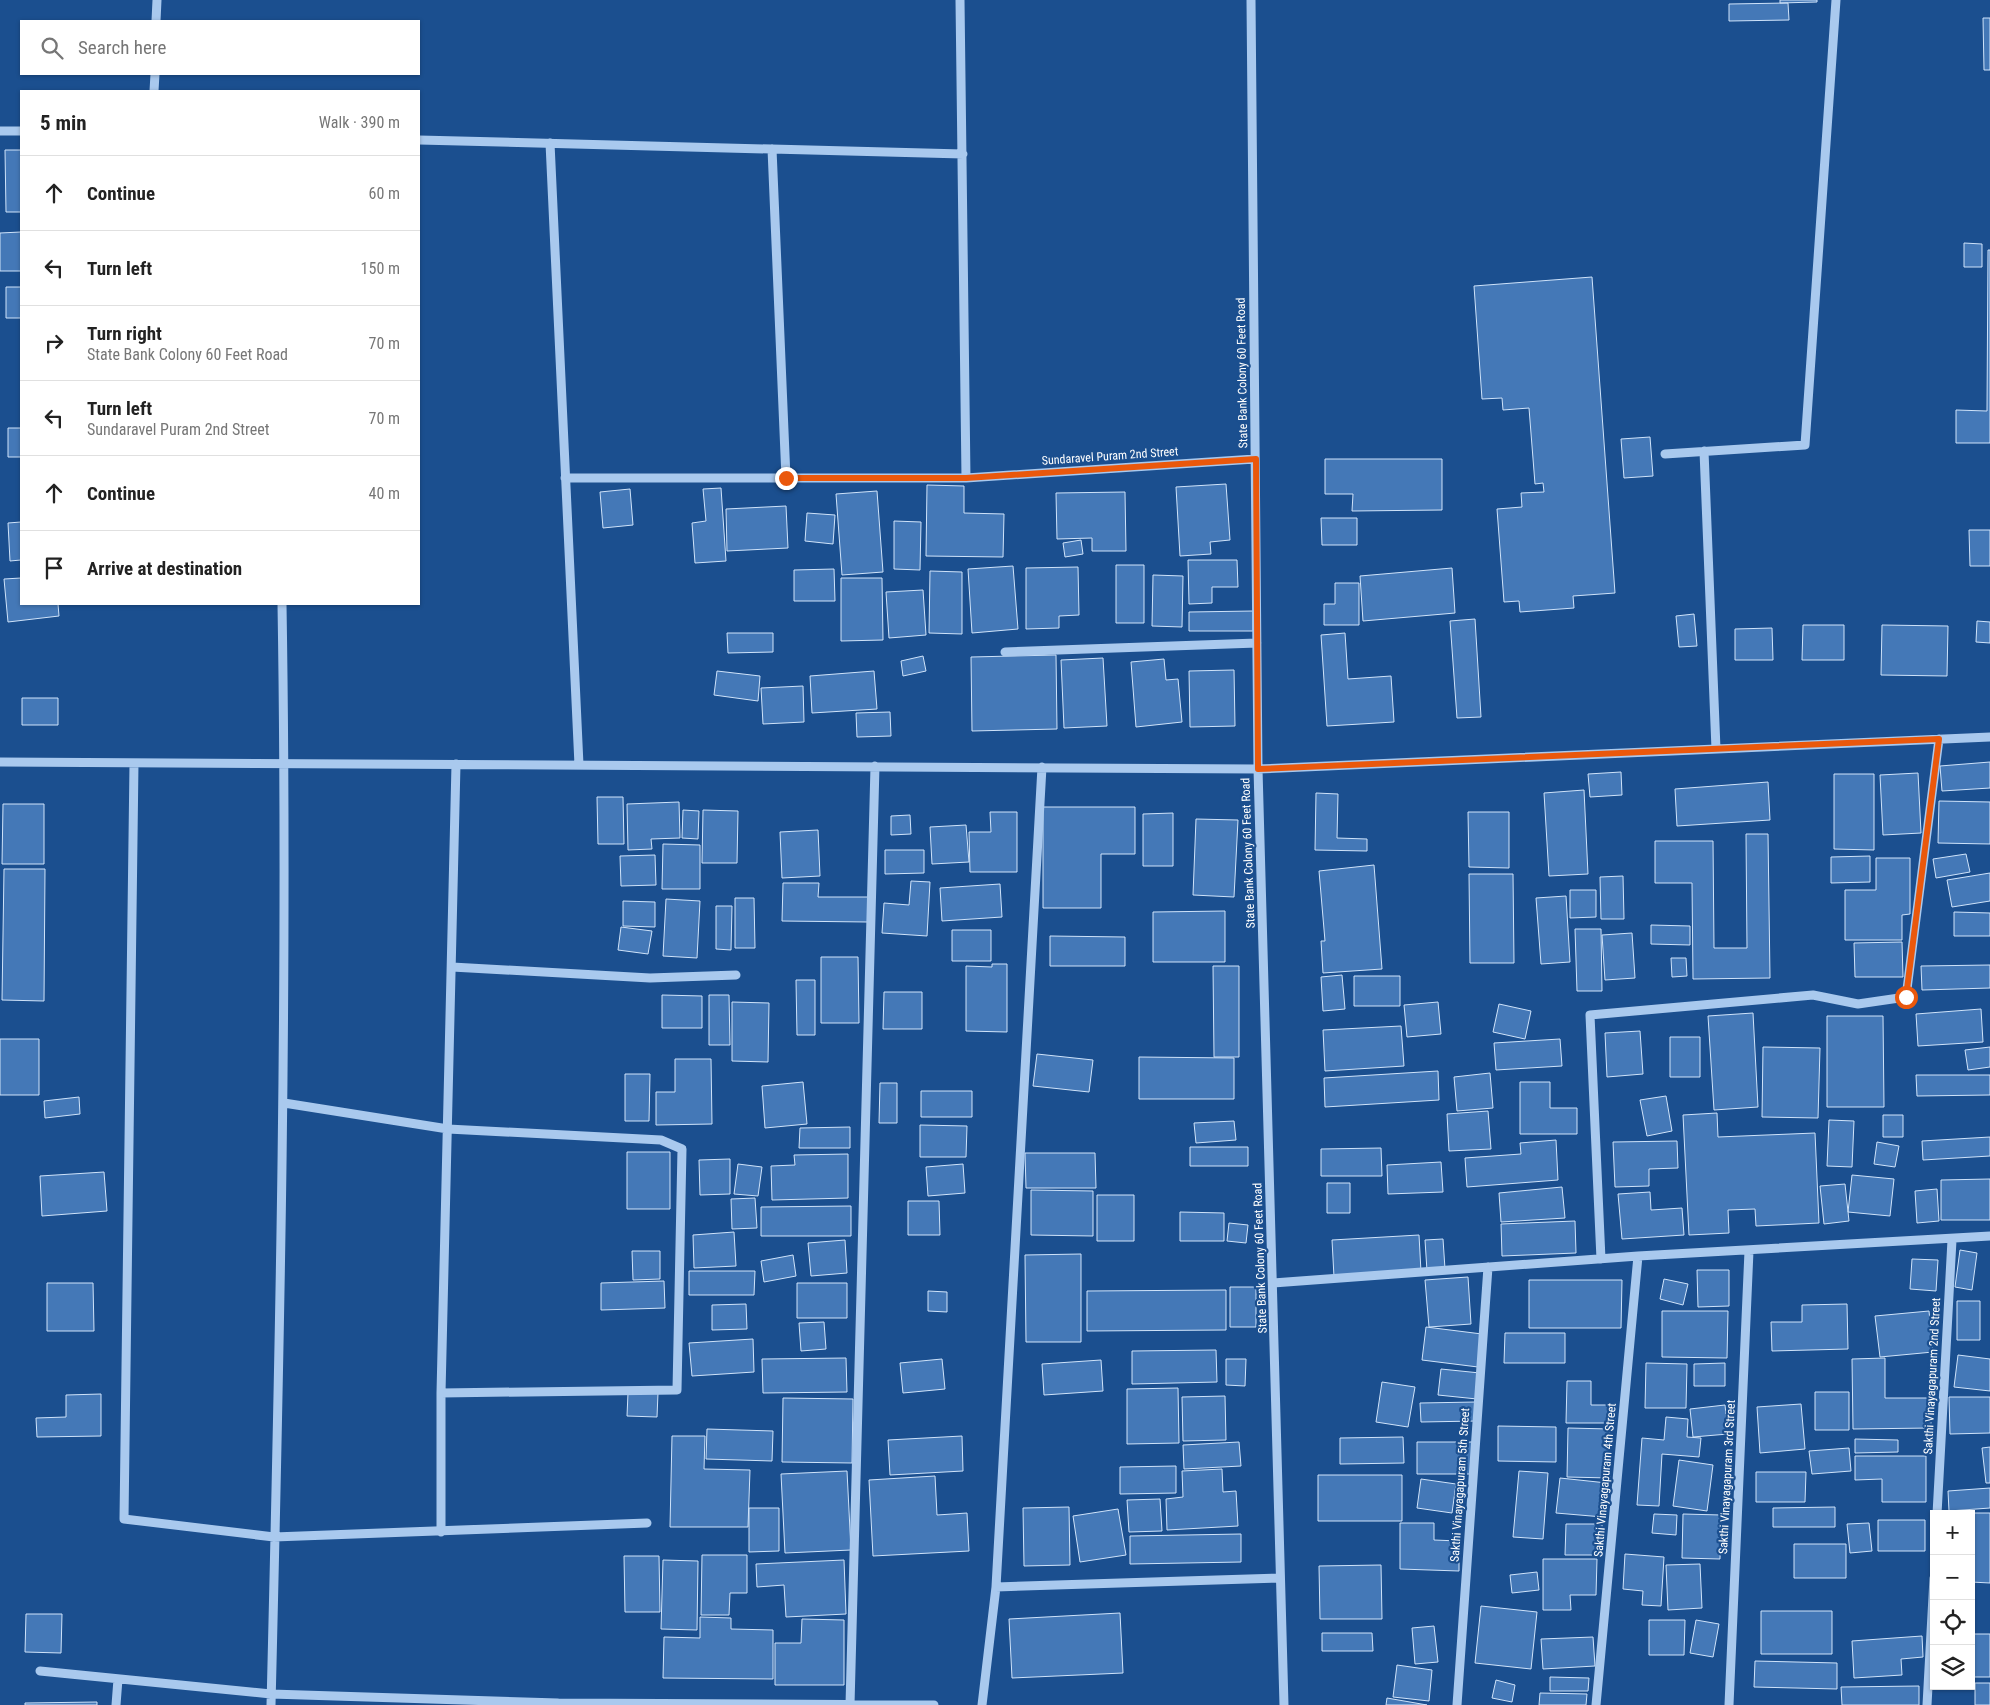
<!DOCTYPE html>
<html lang="en">
<head>
<meta charset="utf-8">
<style>
	body { margin:0; font-family:"Roboto Condensed",sans-serif; background:#f2f2f2; color:#222 }
	.controls { position:absolute; right:15px; bottom:15px; display:grid; overflow:hidden; border-radius:0px; box-shadow:0 1px 4px #0004 }
	.controls button { width:45px; height:45px; display:grid; place-items:center; padding:0; border:0; border-bottom:1px solid #e0e0e0; background:#fff; color:#222; font:25px sans-serif }
	.stop { position:absolute; width:15px; height:15px; margin:-11px; border:4px solid #ea580c; border-radius:50%; background:#fff }
	.stop.end { background:#ea580c; border-color:#fff; box-shadow:0 1px 5px #0008 }
	.list { margin:0; padding:0; list-style:none }
	h2 { display:flex; justify-content:space-between; align-items:center; height:65px; margin:0; padding:0 20px; font-size:21px }
	h2 small { font-size:16px; font-weight:400; color:#767676 }
	.list li { display:grid; grid-template-columns:32px 1fr auto; gap:15px; align-items:center; box-sizing:border-box; height:75px; padding:0 20px; border-top:1px solid #e0e0e0 }
	.list b { display:block; font-size:19px; white-space:nowrap }
	.list p { margin:0; font-size:16px; white-space:nowrap; color:#767676 }
	.list em { font-size:16px; font-style:normal; color:#767676 }
	.icon { flex:none; width:28px; height:28px; fill:none; stroke:currentColor; stroke-width:2; stroke-linecap:round; stroke-linejoin:round }
	.map { position:relative; flex:none; width:1990px; height:1705px; overflow:hidden }
	.search { position:absolute; background:#fff; box-shadow:0 1px 4px #0004; left:20px; top:20px; width:400px; height:55px; display:flex; align-items:center; gap:12px; box-sizing:border-box; padding:0 18px; border-radius:0px; color:#767676; font-size:19px }
	.panel { position:absolute; background:#fff; box-shadow:0 1px 4px #0004; left:20px; top:90px; width:400px; height:515px; border-radius:0px }
	.map>svg:first-child { display:block }
	.building { fill:#4478b7; stroke:#cfe3fa }
	.lines { fill:none; stroke-linecap:round; stroke-linejoin:round }
	.minor { stroke:#a9c9ee; stroke-width:9 }
	.route { stroke:#ea580c; stroke-width:6 }
	.labels { text-anchor:middle; dominant-baseline:central; stroke-width:4.5; stroke-linejoin:round; paint-order:stroke }
	.street-label { font-size:12px; fill:#fff; stroke:#1b4f8f }
</style>
</head>
<body>
<div class="map">
<svg width="1990" height="1705" viewBox="0 0 1990 1705">
	<rect width="100%" height="100%" fill="#1b4f8f"/>
	<path class="building" d="M1780,0H1817V2L1780,3Z
		M1788,3L1789,20L1729,21V4Z
		M1983,18H1990V70H1984Z
		M5,150H21V212H6Z
		M21,232V271H0V233Z
		M1964,243L1982,244V267H1964Z
		M1988,250H1990V443H1956V410L1987,411Z
		M1592,277L1615,593L1573,596L1574,608L1520,612L1519,601L1504,602L1497,509L1522,507L1521,493L1544,492L1543,483L1535,484L1529,408L1503,410L1502,398L1482,399L1474,286Z
		M6,287H21V318H6Z
		M8,428H21V457H8Z
		M1650,437L1653,476L1624,478L1621,439Z
		M1325,459H1442V510L1352,511L1353,494H1325Z
		M1226,484L1230,540L1210,542L1211,554L1180,556L1176,487Z
		M927,485L964,486V513L1004,514L1003,557L926,556Z
		M721,488L726,561L695,563L692,523L706,521L703,489Z
		M630,489L633,525L603,528L600,492Z
		M877,491L883,572L842,575L836,494Z
		M1125,492L1126,551H1092V538L1057,539L1056,493Z
		M786,506L788,548L727,551L726,509Z
		M807,513L835,515L833,544L805,541Z
		M1321,518H1357V545H1322Z
		M894,521L921,522L920,570L894,569Z
		M21,522V560L10,561L8,523Z
		M1969,530H1990V566H1970Z
		M1081,540L1083,554L1065,557L1063,543Z
		M1188,560H1237L1238,587H1212V603L1189,604Z
		M1116,565H1144V623H1116Z
		M1013,566L1018,629L972,633L968,569Z
		M1078,567L1079,615L1059,616V628L1026,629V568Z
		M1452,568L1455,613L1363,621L1360,576Z
		M834,569L835,601H794V570Z
		M930,571L962,572V634L929,633Z
		M1153,575L1183,576L1182,627L1152,626Z
		M21,578V604H58L59,616L8,622L4,579Z
		M841,578H882L883,640L841,641Z
		M1335,583H1359V625H1324V604H1335Z
		M923,590L926,635L889,638L886,592Z
		M1253,611V631H1189V612Z
		M1694,614L1697,646L1679,647L1676,616Z
		M1475,619L1481,717L1457,718L1450,621Z
		M1977,621L1990,622V643L1976,642Z
		M1803,625H1844V660H1802Z
		M1882,625L1948,626L1947,676L1881,675Z
		M1772,628L1773,660H1735V629Z
		M727,633H773V652L728,653Z
		M1345,633L1348,679L1391,676L1394,722L1327,726L1321,635Z
		M1056,655L1057,729L972,731L971,657Z
		M923,656L926,671L903,676L901,661Z
		M1103,658L1107,726L1064,728L1061,660Z
		M1164,659L1166,680L1178,679L1182,722L1136,727L1131,662Z
		M1234,670L1235,726L1190,727L1189,671Z
		M717,671L760,676L758,701L714,695Z
		M874,671L877,709L812,713L810,676Z
		M803,686L804,722L763,724L761,688Z
		M22,698H58V725H22Z
		M890,712L891,736L857,737L856,713Z
		M1990,762V788L1942,791L1940,766Z
		M1621,772L1622,795L1590,797L1588,774Z
		M1918,773L1921,833L1883,835L1880,775Z
		M1834,774H1874V850L1834,849Z
		M1768,782L1770,820L1677,826L1675,789Z
		M1584,790L1588,874L1549,876L1544,793Z
		M1316,793L1338,794L1337,838L1367,839V851L1315,850Z
		M597,797H623L624,844H598Z
		M1939,801L1990,802V844L1938,843Z
		M679,802L680,838L651,839L652,849L628,850L627,804Z
		M3,804H44V864H2Z
		M1043,807H1135V854H1101V908H1043Z
		M683,810L699,811L698,839L682,838Z
		M703,810L738,811L737,863H702Z
		M990,812H1017V872H970L969,832H991Z
		M1468,812H1509V868L1469,867Z
		M1173,813V866H1143V814Z
		M910,815L911,834L891,835V816Z
		M1196,819L1238,820L1234,897L1193,895Z
		M966,825L969,862L932,864L930,827Z
		M818,830L820,876L782,878L780,832Z
		M1746,834H1768L1770,978L1693,979L1692,883H1655V841H1713L1714,948H1747Z
		M663,844L700,845V889H662Z
		M885,850H924V873L885,874Z
		M1966,854L1970,872L1936,878L1933,859Z
		M655,855L656,885L621,886L620,856Z
		M1870,856V882L1831,883V857Z
		M1876,858H1910V914L1902,915V940H1845V890H1876Z
		M1374,865L1382,969L1323,973L1321,941H1325L1319,871Z
		M4,869H45L44,1001L2,1000Z
		M1990,873V901L1952,907L1947,880Z
		M1469,874H1513L1514,963H1470Z
		M1623,876L1624,919H1601L1600,877Z
		M911,881L930,882L927,936L882,933L884,903L909,905Z
		M783,883H819L818,897H868V922L782,921Z
		M1000,884L1002,917L942,921L940,888Z
		M1570,890H1596V917L1570,918Z
		M1566,896L1570,962L1541,964L1536,898Z
		M735,898H754L755,948H735Z
		M666,899L700,901L697,958L663,956Z
		M623,901L655,902V927L623,926Z
		M716,906H732L731,950L716,949Z
		M1225,911V962H1153V912Z
		M1954,912L1990,913V936H1954Z
		M1651,925L1690,926V945L1651,944Z
		M621,927L652,931L648,954L618,950Z
		M1575,929H1601L1602,991H1577Z
		M952,930H991V961H952Z
		M1632,933L1635,978L1605,980L1602,935Z
		M1050,936L1125,937V966H1050Z
		M1902,942L1903,977H1855L1854,943Z
		M821,957H858L859,1023H821Z
		M1671,958H1686L1687,976L1672,977Z
		M992,964H1007V1032L966,1031V966L992,967Z
		M1990,965V988L1922,990L1921,966Z
		M1213,966H1239V1057H1214Z
		M1342,975L1345,1009L1323,1011L1321,977Z
		M1354,976H1400V1006H1354Z
		M796,980H815V1035H797Z
		M884,992H922V1029H883Z
		M662,995L702,996V1028H662Z
		M709,995H729L730,1045H709Z
		M732,1002L769,1003L768,1062L732,1061Z
		M1438,1002L1441,1034L1407,1037L1404,1005Z
		M1499,1004L1531,1011L1525,1039L1493,1032Z
		M1981,1009L1983,1042L1918,1046L1916,1014Z
		M1753,1013L1758,1107L1714,1110L1708,1016Z
		M1827,1016H1883L1884,1107H1827Z
		M1401,1026L1404,1066L1325,1071L1323,1030Z
		M1640,1031L1643,1074L1607,1077L1605,1033Z
		M1670,1037H1700V1077H1670Z
		M0,1039H39V1095H0Z
		M1560,1039L1562,1066L1496,1070L1494,1043Z
		M1763,1047L1820,1048L1818,1118L1762,1117Z
		M1990,1047V1067L1968,1070L1965,1050Z
		M1037,1054L1093,1060L1089,1092L1033,1086Z
		M1139,1057L1234,1058V1099H1139Z
		M675,1059H711L712,1124L656,1125V1092H675Z
		M1438,1071L1439,1100L1325,1107L1324,1078Z
		M1490,1073L1493,1108L1457,1111L1454,1077Z
		M625,1074H650L649,1121H625Z
		M1916,1075H1990V1095L1917,1096Z
		M803,1082L807,1124L765,1128L762,1086Z
		M1520,1082H1550V1108H1577V1134H1520Z
		M880,1083H897V1123H879Z
		M921,1091H972V1117H921Z
		M1666,1096L1672,1131L1647,1136L1640,1100Z
		M79,1097L80,1114L45,1118L44,1101Z
		M1488,1111L1491,1149L1449,1151L1447,1114Z
		M1717,1113L1718,1137L1815,1133L1819,1223L1756,1226L1755,1209L1728,1210L1729,1233L1689,1235L1683,1115Z
		M1883,1115H1903V1137H1883Z
		M1829,1120L1854,1121L1852,1167L1827,1166Z
		M1234,1121L1236,1140L1196,1143L1194,1123Z
		M920,1125L967,1126L966,1157H920Z
		M850,1127V1148H799L800,1128Z
		M1990,1137V1156L1923,1160L1922,1141Z
		M1556,1140L1558,1180L1467,1187L1465,1158L1521,1154L1520,1143Z
		M1677,1141L1678,1168L1649,1169V1186L1615,1187L1613,1142Z
		M1877,1142L1899,1146L1895,1167L1874,1164Z
		M1190,1147H1248V1166H1190Z
		M1381,1148L1382,1176H1321V1149Z
		M627,1152H670V1209H627Z
		M1025,1153H1095L1096,1188H1026Z
		M848,1154V1198L772,1200L771,1166L795,1165L794,1155Z
		M730,1159V1194L700,1195L699,1160Z
		M1441,1162L1443,1192L1388,1194L1387,1165Z
		M738,1164L762,1167L758,1196L734,1194Z
		M963,1164L965,1193L928,1196L926,1167Z
		M104,1172L107,1211L42,1216L40,1176Z
		M1852,1175L1894,1179L1890,1216L1848,1212Z
		M1990,1179V1220H1941V1180Z
		M1327,1183H1350V1213H1327Z
		M1845,1184L1849,1221L1824,1224L1820,1186Z
		M1562,1187L1565,1218L1501,1222L1499,1193Z
		M1937,1189L1939,1221L1917,1223L1915,1191Z
		M1031,1190L1093,1191V1236L1031,1235Z
		M1650,1192L1651,1210L1682,1208L1684,1235L1622,1239L1618,1194Z
		M1097,1195H1134V1241H1097Z
		M755,1198L757,1228L732,1229L731,1199Z
		M908,1201H939L940,1235H908Z
		M851,1206V1236H761V1207Z
		M1180,1212L1224,1213V1241H1180Z
		M1575,1221L1576,1253L1502,1256L1501,1224Z
		M1229,1223L1248,1225L1246,1243L1227,1241Z
		M734,1232L736,1266L694,1268L693,1235Z
		M1419,1235L1421,1272L1334,1277L1332,1240Z
		M1443,1239L1445,1269L1427,1271L1425,1240Z
		M845,1240L847,1273L811,1276L808,1243Z
		M1960,1250L1977,1253L1972,1290L1955,1287Z
		M632,1251H660V1279L633,1280Z
		M1081,1254V1342H1026L1025,1255Z
		M793,1255L796,1276L764,1282L761,1261Z
		M1912,1259L1938,1260L1936,1291L1910,1289Z
		M1697,1270H1729V1306L1698,1307Z
		M689,1271H755L754,1295H689Z
		M1468,1277L1471,1324L1429,1327L1425,1280Z
		M1664,1279L1688,1284L1683,1305L1660,1299Z
		M1529,1280H1622L1621,1328H1529Z
		M664,1281L665,1308L601,1310V1283Z
		M47,1283H93L94,1331H47Z
		M797,1283H847V1318H797Z
		M1230,1287H1256V1327H1230Z
		M1226,1290V1330L1087,1331V1291Z
		M928,1291L947,1292V1312L928,1311Z
		M1957,1301H1980V1340H1957Z
		M746,1304L747,1329L712,1330V1305Z
		M1847,1304L1848,1349L1772,1351L1771,1322H1802V1305Z
		M1662,1311H1728L1727,1358L1662,1357Z
		M1929,1311L1933,1352L1880,1357L1875,1316Z
		M824,1322L826,1349L801,1351L799,1323Z
		M1426,1327L1482,1334L1478,1367L1422,1360Z
		M1505,1333H1565V1363H1504Z
		M753,1339L754,1372L692,1376L689,1343Z
		M1216,1350L1217,1382L1132,1384V1351Z
		M1958,1355L1990,1359V1391L1954,1387Z
		M846,1358L847,1392L763,1393L762,1359Z
		M1885,1358V1398H1931V1428L1853,1429L1852,1359Z
		M942,1359L945,1389L903,1393L900,1363Z
		M1226,1359H1246L1245,1386L1226,1385Z
		M1101,1360L1103,1391L1044,1395L1042,1364Z
		M1646,1363L1687,1364L1686,1408H1645Z
		M1725,1363V1386H1694V1364Z
		M1441,1369L1480,1373L1477,1399L1438,1395Z
		M1567,1381H1591V1405H1616L1615,1423H1566Z
		M1382,1382L1415,1387L1408,1427L1376,1422Z
		M1178,1388L1179,1443L1127,1444V1389Z
		M1815,1392H1849V1430H1815Z
		M628,1393H658L657,1417L627,1416Z
		M101,1394V1436L37,1437L36,1418L66,1417V1395Z
		M1225,1396L1226,1440L1183,1441L1182,1397Z
		M1949,1397H1990V1433L1950,1434Z
		M783,1398L853,1399L852,1463L782,1462Z
		M1476,1402L1477,1421L1421,1422L1420,1403Z
		M1801,1404L1805,1449L1760,1453L1757,1407Z
		M1725,1405L1728,1434L1693,1437L1690,1409Z
		M1666,1417L1688,1419L1687,1437L1701,1438L1699,1457L1662,1454L1659,1506L1637,1505L1642,1438L1664,1440Z
		M1498,1426L1556,1427V1462L1498,1461Z
		M1568,1428L1610,1429V1478L1567,1477Z
		M707,1429L773,1431L772,1461L706,1459Z
		M672,1436H705L704,1469L750,1470L748,1527H670Z
		M962,1436L963,1471L890,1475L888,1440Z
		M1403,1437L1404,1463L1340,1464V1438Z
		M1855,1439L1898,1440V1452L1855,1453Z
		M1239,1442L1241,1466L1184,1469L1183,1445Z
		M1417,1442H1473V1474H1417Z
		M1990,1447V1483H1986L1982,1448Z
		M1849,1448L1851,1471L1812,1474L1809,1451Z
		M1855,1456H1926V1502H1882V1479L1855,1480Z
		M1679,1460L1713,1465L1707,1511L1673,1506Z
		M1176,1466V1493L1120,1494V1467Z
		M1222,1469L1223,1492L1236,1491L1238,1526L1167,1530L1166,1499L1183,1497L1182,1471Z
		M847,1471L851,1550L785,1553L781,1474Z
		M1519,1471L1548,1473L1543,1539L1513,1537Z
		M1756,1472H1806L1805,1502H1756Z
		M1318,1475H1402V1521H1318Z
		M935,1476L937,1515L967,1513L969,1551L873,1556L869,1480Z
		M1560,1478L1607,1483L1603,1517L1556,1513Z
		M1421,1479L1456,1484L1452,1513L1417,1508Z
		M1990,1488V1508L1949,1511L1948,1491Z
		M1160,1499L1162,1531L1129,1532L1127,1500Z
		M1069,1507L1070,1565L1024,1566L1023,1508Z
		M1835,1507V1527H1773V1508Z
		M749,1508H779V1551L749,1552Z
		M1118,1509L1126,1555L1080,1562L1073,1516Z
		M1950,1513H1990V1583L1971,1582V1514Z
		M1654,1514L1677,1515L1676,1535L1652,1533Z
		M1683,1514L1721,1515L1720,1559L1682,1558Z
		M1878,1520H1925V1551H1878Z
		M1400,1523H1434V1540L1459,1541V1571L1400,1569Z
		M1869,1523L1872,1551L1850,1553L1847,1524Z
		M1566,1524H1602V1555H1565Z
		M1241,1534V1562L1130,1564V1536Z
		M1794,1544H1846V1578H1794Z
		M1625,1554L1664,1557L1661,1606L1642,1605L1643,1591L1623,1589Z
		M702,1555H747V1593H730L729,1615H701Z
		M624,1556H659L660,1612H625Z
		M1543,1559H1597L1596,1595H1570L1571,1610H1543Z
		M663,1560L698,1561L697,1630L661,1629Z
		M844,1560L846,1614L786,1617L784,1585L757,1587L756,1564Z
		M1700,1564L1702,1608L1668,1610L1666,1565Z
		M1381,1565L1382,1619H1320L1319,1566Z
		M1537,1572L1539,1590L1512,1593L1510,1575Z
		M1481,1606L1537,1612L1531,1669L1475,1663Z
		M1761,1611H1832V1654H1761Z
		M1120,1613L1123,1673L1012,1678L1009,1619Z
		M26,1614H62L61,1653L25,1652Z
		M700,1617L731,1618V1629L773,1630V1679L663,1678L664,1637L700,1638Z
		M802,1619L844,1620V1685H775V1643H801Z
		M1649,1620H1685L1684,1655H1649Z
		M1696,1620L1719,1624L1713,1657L1690,1653Z
		M1434,1626L1438,1662L1415,1664L1412,1628Z
		M1322,1633H1372L1373,1651H1322Z
		M1971,1634H1990V1677H1971Z
		M1922,1636L1923,1657L1901,1659L1902,1675L1854,1678L1852,1641Z
		M1593,1637L1595,1666L1543,1669L1541,1639Z
		M1755,1661L1837,1663V1689L1754,1687Z
		M1397,1665L1432,1670L1429,1701L1393,1697Z
		M1550,1677L1589,1678L1588,1691H1550Z
		M1496,1680L1515,1685L1512,1702L1492,1698Z
		M1975,1683H1990V1705H1975Z
		M1919,1686V1705H1842L1841,1687Z
		M1540,1693L1587,1694L1586,1705H1539Z
		M1387,1698L1427,1705H1386Z
		M97,1702V1705H25V1703Z"/>
	<g class="lines">
		<path class="minor" d="M1251,0L1258,769L1284,1705
			M156,21L157,0
			M154,91L155,74
			M0,131H21
			M419,140L963,154
			M550,143L579,765
			M1704,451L1716,749
			M1665,454L1805,445L1836,0
			M565,478H786L772,149
			M786,478H966L960,0
			M966,478L1255,459
			M1005,652L1257,643
			M0,762L1258,769L1990,737
			M134,763L124,1519L274,1537L647,1523
			M452,967L650,978L736,975
			M284,1103L448,1129L661,1140L682,1149L677,1390L441,1393
			M1601,1259L1590,1015L1813,995L1858,1004L1906,997L1939,739
			M1273,1283L1638,1256L1990,1236
			M1937,1514L1952,1240
			M441,1532V1393L456,764
			M996,1587L1280,1578
			M40,1671L271,1694L558,1703
			M116,1705L118,1679
			M271,1705C280,1338 288,971 282,604
			M558,1705V1703L934,1705
			M850,1705L875,766
			M982,1705L996,1587L1042,767
			M1457,1705L1488,1267
			M1596,1705L1638,1256
			M1729,1705L1749,1251
			M1927,1705L1934,1578"/>
	</g>
	<g class="lines">
		<path class="route" d="M786,478H966L1256,459L1258,769L1939,739L1906,997"/>
	</g>
	<g class="labels">
		<g class="street-label">
			<text transform="translate(1242 373) rotate(-91)">State Bank Colony 60 Feet Road</text>
			<text transform="translate(1110 456) rotate(-4)">Sundaravel Puram 2nd Street</text>
			<text transform="translate(1248 853) rotate(-92)">State Bank Colony 60 Feet Road</text>
			<text transform="translate(1260 1258) rotate(-92)">State Bank Colony 60 Feet Road</text>
			<text transform="translate(1932 1376) rotate(-87)">Sakthi Vinayagapuram 2nd Street</text>
			<text transform="translate(1727 1477) rotate(-87)">Sakthi Vinayagapuram 3rd Street</text>
			<text transform="translate(1605 1480) rotate(-85)">Sakthi Vinayagapuram 4th Street</text>
			<text transform="translate(1460 1485) rotate(-86)">Sakthi Vinayagapuram 5th Street</text>
		</g>
	</g>
</svg>
<div class="controls">
<button>+</button>
<button>−</button>
<button><svg class="icon" aria-label="locate" viewBox="0 0 24 24"><circle cx="12" cy="12" r="6"/><path d="M12 2v4M12 18v4M2 12h4M18 12h4"/></svg></button>
<button><svg class="icon" aria-label="layers" viewBox="0 0 24 24"><path d="M12 4l9 5-9 5-9-5zM3 14l9 5 9-5"/></svg></button>
</div>
<div class="stop" style="left:1906px;top:997px"></div>
<div class="stop end" style="left:786px;top:478px"></div>
<div class="search"><svg class="icon" aria-label="search" viewBox="0 0 24 24"><circle cx="10" cy="10" r="6"/><path d="M15 15l6 6"/></svg>Search here</div>
<section class="panel">
<h2>5 min<small>Walk · 390 m</small></h2>
<ul class="list">
<li><svg class="icon" aria-label="ahead" viewBox="0 0 24 24"><path d="M12 20V5M6 11l6-6 6 6"/></svg><div><b>Continue</b></div><em>60 m</em></li>
<li><svg class="icon" aria-label="left" viewBox="0 0 24 24"><path d="M17 20v-9H6M10 6l-5 5 5 5"/></svg><div><b>Turn left</b></div><em>150 m</em></li>
<li><svg class="icon" aria-label="right" viewBox="0 0 24 24"><path d="M7 20v-9h11M14 6l5 5-5 5"/></svg><div><b>Turn right</b><p>State Bank Colony 60 Feet Road</p></div><em>70 m</em></li>
<li><svg class="icon" aria-label="left" viewBox="0 0 24 24"><path d="M17 20v-9H6M10 6l-5 5 5 5"/></svg><div><b>Turn left</b><p>Sundaravel Puram 2nd Street</p></div><em>70 m</em></li>
<li><svg class="icon" aria-label="ahead" viewBox="0 0 24 24"><path d="M12 20V5M6 11l6-6 6 6"/></svg><div><b>Continue</b></div><em>40 m</em></li>
<li><svg class="icon" aria-label="arrive" viewBox="0 0 24 24"><path d="M6 21V4h12l-3 4 3 4H6"/></svg><div><b>Arrive at destination</b></div></li>
</ul>
</section>
</div>
</body>
</html>
